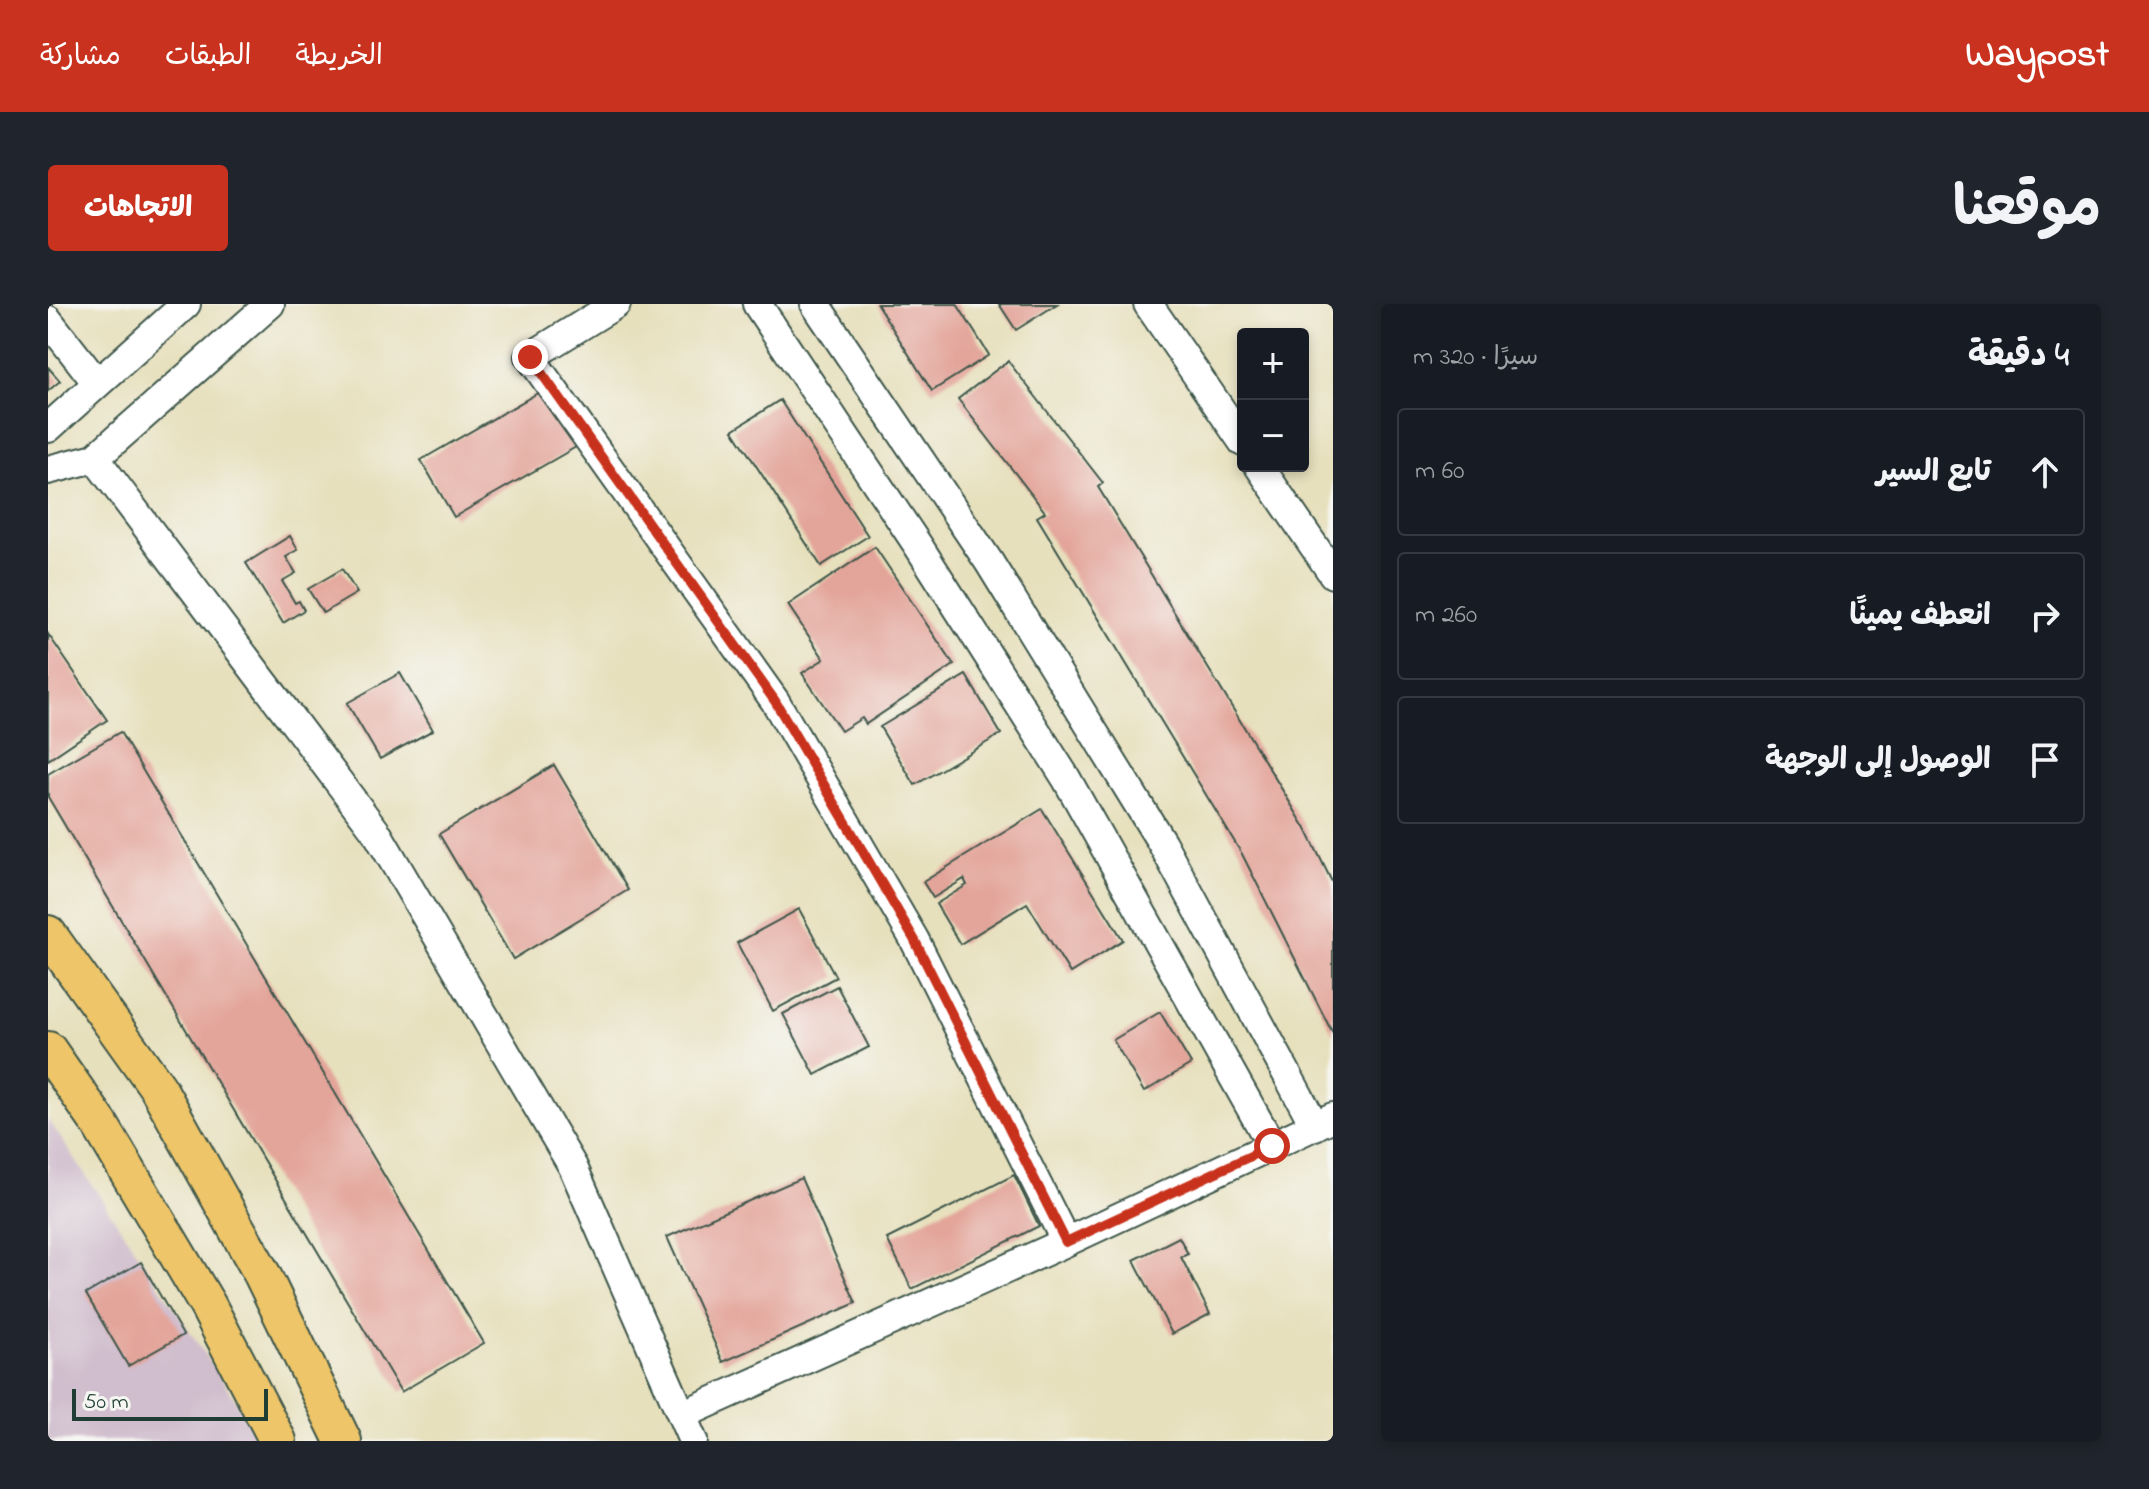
<!DOCTYPE html>
<html lang="ar">
<head>
<meta charset="utf-8">
<style>
	body { margin:0; font-family:"Indie Flower","Playpen Sans Arabic",sans-serif; background:#20242c; color:#f1f3f6; direction:rtl }
	.controls { position:absolute; right:24px; top:24px; display:grid; overflow:hidden; border-radius:8px; box-shadow:0 4px 12px #0003 }
	.controls button { width:72px; height:72px; display:grid; place-items:center; padding:0; border:0; border-bottom:2px solid #363941; background:#171b24; color:#f1f3f6; font:40px sans-serif }
	.scale { position:absolute; left:24px; bottom:20px; width:196px; box-sizing:border-box; padding-left:8px; border:4px solid #1f3d34; border-top:0; font-size:22px; line-height:28px; white-space:nowrap; color:#1f3d34; -webkit-text-stroke:6px #f6f6f2; paint-order:stroke }
	.stop { position:absolute; width:24px; height:24px; margin:-18px; border:6px solid #c8321e; border-radius:50%; background:#fff }
	.stop.end { background:#c8321e; border-color:#fff; box-shadow:0 2px 8px #0008 }
	.list { margin:0; padding:0; list-style:none }
	h2 { display:flex; justify-content:space-between; align-items:center; height:104px; margin:0; padding:0 32px; font-size:34px }
	h2 small { font-size:26px; font-weight:400; color:#9ea1a6 }
	.list li { display:grid; grid-template-columns:52px 1fr auto; gap:24px; align-items:center; box-sizing:border-box; height:128px; margin:0 16px 16px; padding:0 16px; border:2px solid #363941; border-radius:8px }
	.list b { display:block; font-size:30px; white-space:nowrap }
	.list em { font-size:26px; font-style:normal; color:#9ea1a6 }
	.icon { flex:none; width:44px; height:44px; fill:none; stroke:currentColor; stroke-width:2; stroke-linecap:round; stroke-linejoin:round }
	.map { position:relative; flex:none; width:1285px; height:1137px; overflow:hidden; direction:ltr; border-radius:8px }
	header { display:flex; align-items:center; gap:48px; box-sizing:border-box; height:112px; padding:0 40px; background:#c8321e; color:#fff }
	header strong { font-size:38px }
	nav { display:flex; gap:44px; margin-inline-start:auto; font-size:28px }
	.intro { display:flex; align-items:center; justify-content:space-between; box-sizing:border-box; height:192px; padding:0 48px }
	h1 { margin:0; font-size:56px }
	.button { padding:20px 36px; border-radius:8px; background:#c8321e; color:#fff; font-size:28px; font-weight:700 }
	main { display:flex; gap:48px; padding:0 48px }
	aside { flex:1; background:#171b24; border-radius:8px; box-shadow:0 4px 12px #0003 }
	.map>svg:first-child { display:block }
	.industrial { fill:#d0bdcd }
	.building { fill:#e3a49a }
	.lines { fill:none; stroke-linecap:round; stroke-linejoin:round }
	.minor-casing { stroke:#3d5549; stroke-width:32 }
	.major-casing { stroke:#3d5549; stroke-width:40 }
	.minor { stroke:#fff; stroke-width:28 }
	.major { stroke:#eec569; stroke-width:36 }
	.route { stroke:#c8321e; stroke-width:10 }
</style>
</head>
<body>
<header>
<strong>Waypost</strong>
<nav><a>الخريطة</a><a>الطبقات</a><a>مشاركة</a></nav>
</header>
<div class="intro"><h1>موقعنا</h1><a class="button">الاتجاهات</a></div>
<main>
<aside>
<h2>4 دقيقة<small>سيرًا · 320 m</small></h2>
<ul class="list">
<li><svg class="icon" aria-label="ahead" viewBox="0 0 24 24"><path d="M12 20V5M6 11l6-6 6 6"/></svg><div><b>تابع السير</b></div><em>60 m</em></li>
<li><svg class="icon" aria-label="right" viewBox="0 0 24 24"><path d="M7 20v-9h11M14 6l5 5-5 5"/></svg><div><b>انعطف يمينًا</b></div><em>260 m</em></li>
<li><svg class="icon" aria-label="arrive" viewBox="0 0 24 24"><path d="M6 21V4h12l-3 4 3 4H6"/></svg><div><b>الوصول إلى الوجهة</b></div></li>
</ul>
</aside>
<div class="map">
<svg width="1285" height="1137" viewBox="0 0 1285 1137">
	<rect width="100%" height="100%" fill="#f6f6f2"/>
	<filter id="ink" filterUnits="userSpaceOnUse"><feTurbulence type="fractalNoise" baseFrequency=".0125" numOctaves="2"/><feDisplacementMap in="SourceGraphic" scale="16" xChannelSelector="R" yChannelSelector="G"/><feConvolveMatrix kernelMatrix="1 2 1 2 8 2 1 2 1" color-interpolation-filters="sRGB"/></filter>
	<filter id="wash" filterUnits="userSpaceOnUse"><feTurbulence type="fractalNoise" baseFrequency=".006" numOctaves="4" result="noise"/><feDisplacementMap in="SourceGraphic" scale="32" xChannelSelector="R" yChannelSelector="G"/><feGaussianBlur stdDeviation="1.8" result="paint"/><feColorMatrix in="noise" values="0 0 0 0 0 0 0 0 0 0 0 0 0 0 0 0 0 1.4 0 .05"/><feComposite in="paint" operator="in"/></filter>
	<g filter="url(#wash)">
		<rect width="100%" height="100%" fill="#e7e0bd"/>
		<path class="industrial" d="M0,815L215,1137H0Z"/>
		<g id="blocks">
			<path class="building" d="M829,0H909L941,51L884,87Z
				M951,0H1009L968,26Z
				M960,57L1055,179L1050,183L1258,525L1285,580V730L1194,550L989,213L997,208L910,95Z
				M0,63L12,77L0,87Z
				M495,86L528,143L406,213L373,156Z
				M732,96L820,232L773,262L685,126Z
				M242,232L250,246L238,253L248,269L234,277L247,299L251,297L256,306L235,319L198,259Z
				M827,243L906,361L818,420L814,414L793,427L754,369L776,355L740,301Z
				M294,265L309,289L275,309L260,285Z
				M0,330L59,416L0,456Z
				M352,369L385,426L332,455L299,399Z
				M918,371L953,430L867,481L832,423Z
				M72,428L436,1039L353,1088L0,493V470Z
				M506,461L580,586L465,655L391,530Z
				M994,505L1075,636L1022,669L979,599L912,640L888,600L919,581L916,575L885,594L875,578Z
				M751,605L788,673L725,707L689,639Z
				M789,682L821,743L767,771L735,710Z
				M1112,708L1143,760L1096,788L1065,736Z
				M966,871L991,922L864,985L839,935Z
				M753,874L808,999L675,1058L619,933Z
				M1131,933L1140,950L1133,953L1162,1010L1124,1030L1086,956Z
				M93,958L135,1031L80,1062L38,990Z"/>
		</g>
	</g>
	<g filter="url(#ink)">
		<use href="#blocks" fill-opacity="0" stroke="#3d5549" stroke-width="2"/>
		<g class="lines">
			<defs>
				<path id="minor" d="M568,0L482,53L727,397L866,635L1018,938
					M709,0L871,243L1018,474L1224,842
					M767,0L941,258L1114,539L1267,822
					M1100,0L1195,138
					M0,16L49,79
					M0,124L138,0
					M47,154L329,529L525,863L645,1137
					M1211,162L1285,270
					M0,166L47,154L222,0
					M634,1111L1018,938L1285,813"/>
				<path id="major" d="M0,630L110,784L214,970L295,1137
					M0,746L51,819L160,1002L230,1137"/>
			</defs>
			<use href="#minor" class="minor-casing"/>
			<use href="#major" class="major-casing"/>
			<use href="#minor" class="minor"/>
			<use href="#major" class="major"/>
		</g>
	</g>
	<g class="lines" filter="url(#ink)">
		<path class="route" d="M482,53L727,397L866,635L1018,938L1224,842"/>
	</g>
</svg>
<div class="controls">
<button>+</button>
<button>−</button>
</div>
<div class="scale">50 m</div>
<div class="stop" style="left:1224px;top:842px"></div>
<div class="stop end" style="left:482px;top:53px"></div>
</div>
</main>
</body>
</html>
